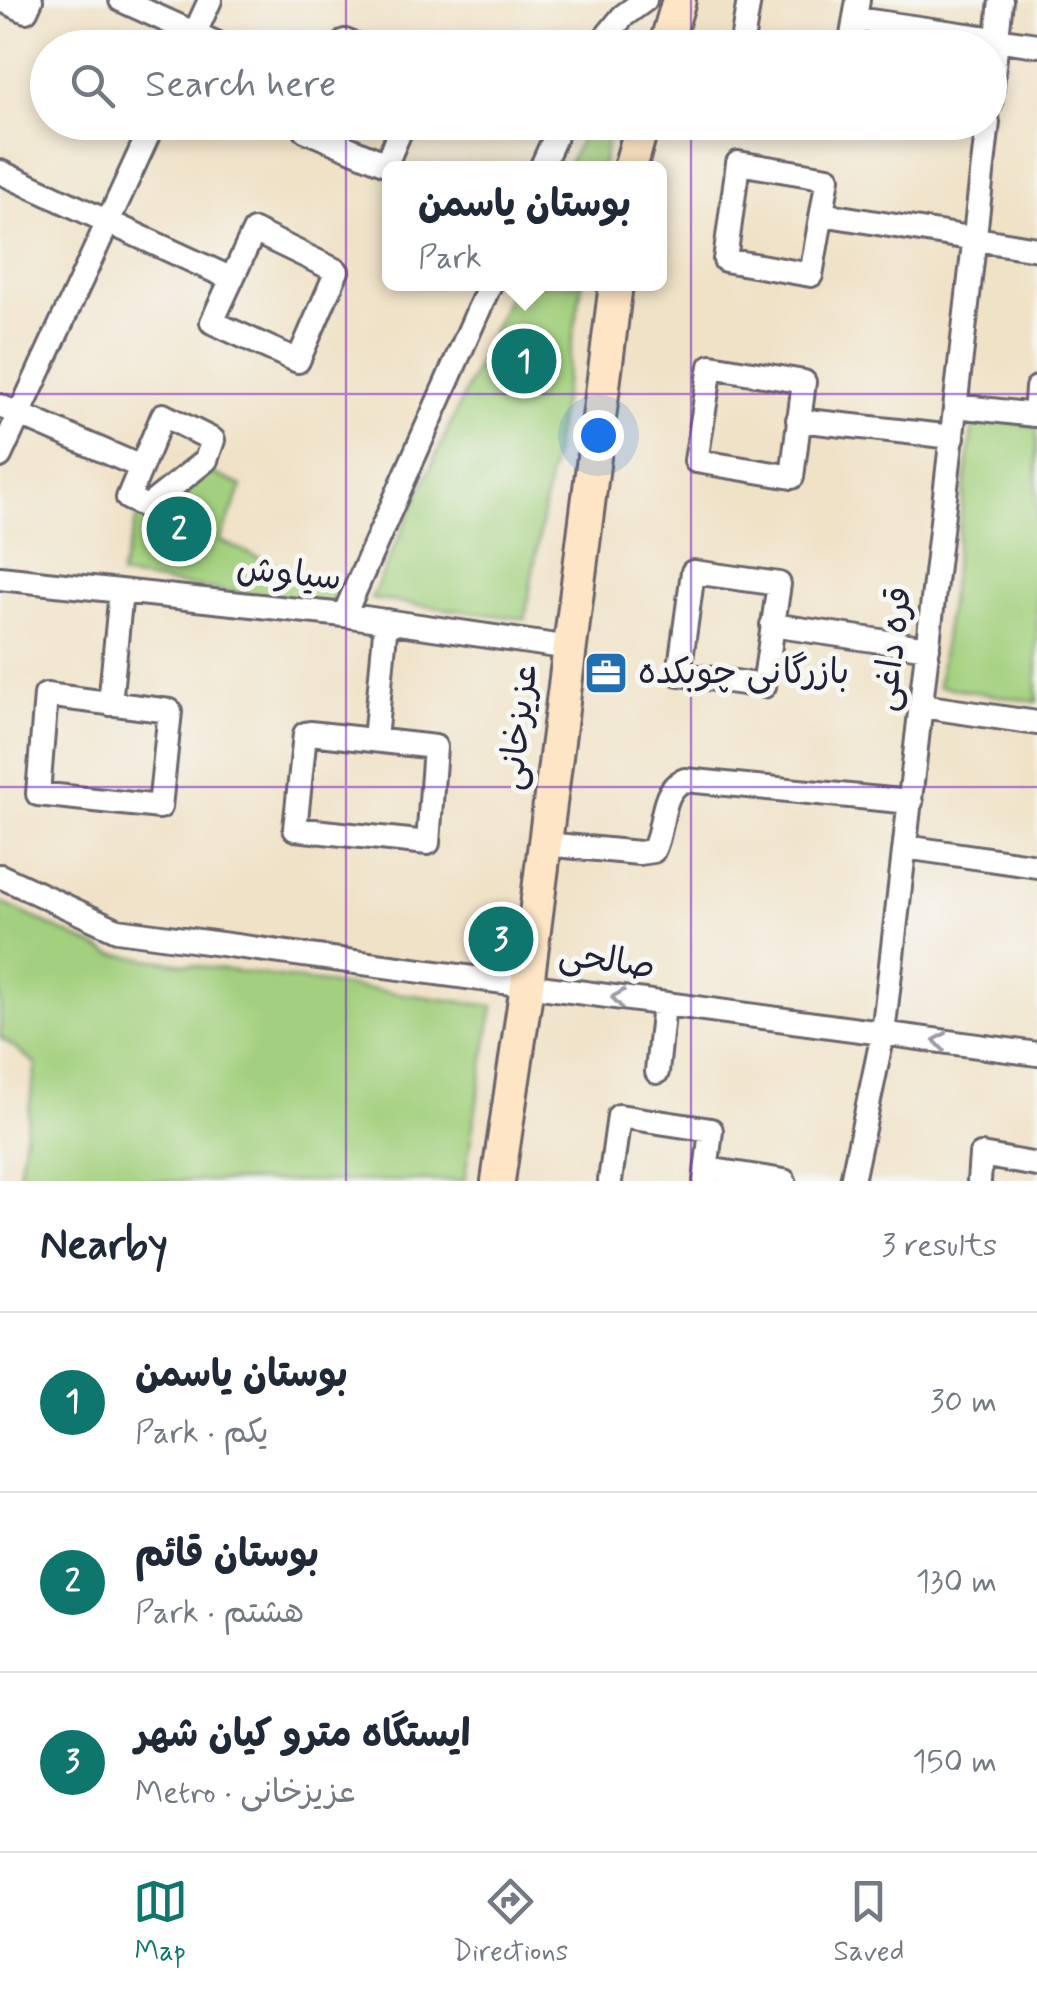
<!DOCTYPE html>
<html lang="en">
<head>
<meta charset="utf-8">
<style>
	body { margin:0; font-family:Mynerve,"Playpen Sans Arabic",sans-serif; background:#f6f6f7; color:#1f2937 }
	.you { position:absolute; left:598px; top:435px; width:35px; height:35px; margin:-25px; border:8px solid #fff; border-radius:50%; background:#1a73e8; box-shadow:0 0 0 15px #1a73e833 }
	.badge { display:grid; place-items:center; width:65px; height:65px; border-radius:50%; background:#0f766e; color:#fff; font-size:32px; font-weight:700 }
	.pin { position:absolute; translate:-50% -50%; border:5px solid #fff; box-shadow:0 2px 10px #0006 }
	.popup { position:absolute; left:382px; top:161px; width:285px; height:130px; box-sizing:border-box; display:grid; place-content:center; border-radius:15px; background:#fff; filter:drop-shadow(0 2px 8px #0005); font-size:32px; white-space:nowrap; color:#747a83 }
	.popup b { font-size:38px; color:#1f2937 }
	.popup::after { content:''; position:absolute; left:50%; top:100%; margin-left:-20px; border:20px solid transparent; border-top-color:#fff }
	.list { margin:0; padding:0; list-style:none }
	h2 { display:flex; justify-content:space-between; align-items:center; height:130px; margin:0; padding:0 40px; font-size:42px }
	h2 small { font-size:32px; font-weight:400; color:#747a83 }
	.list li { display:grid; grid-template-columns:65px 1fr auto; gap:30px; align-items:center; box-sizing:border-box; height:180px; padding:0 40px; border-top:2px solid #e0e1e3 }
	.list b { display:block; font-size:38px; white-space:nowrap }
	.list p { margin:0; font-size:32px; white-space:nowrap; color:#747a83 }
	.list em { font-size:32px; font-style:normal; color:#747a83 }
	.icon { flex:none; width:55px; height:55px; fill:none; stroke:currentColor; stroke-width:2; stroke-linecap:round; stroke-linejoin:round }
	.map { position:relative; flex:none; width:1037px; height:1181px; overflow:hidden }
	.search { position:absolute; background:#fff; box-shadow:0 5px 15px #0003; left:30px; right:30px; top:30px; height:110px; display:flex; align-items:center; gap:25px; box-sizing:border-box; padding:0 35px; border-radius:55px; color:#747a83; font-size:38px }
	.sheet { height:670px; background:#fff }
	nav { display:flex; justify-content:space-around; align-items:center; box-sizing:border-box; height:140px; border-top:2px solid #e0e1e3; background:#fff; font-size:28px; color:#747a83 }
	nav a { display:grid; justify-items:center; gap:5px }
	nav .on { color:#0f766e }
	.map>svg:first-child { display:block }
	.green { fill:#a3d07e; stroke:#62795c; stroke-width:2.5 }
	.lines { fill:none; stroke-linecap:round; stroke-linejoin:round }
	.street-casing { stroke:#6a656c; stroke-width:28 }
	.secondary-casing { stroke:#6a656c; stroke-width:38 }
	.street { stroke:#fff; stroke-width:22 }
	.secondary { stroke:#fde5c5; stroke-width:32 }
	.oneway { stroke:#9c9ca7 }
	.grid { fill:none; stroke:#7b2cbf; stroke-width:2.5; stroke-opacity:0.55 }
	.labels { text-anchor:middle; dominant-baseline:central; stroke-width:10; stroke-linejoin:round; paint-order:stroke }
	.street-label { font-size:35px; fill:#22223b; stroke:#f6f6f2 }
	.poi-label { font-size:35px; fill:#22223b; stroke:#f6f6f2; text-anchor:start }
</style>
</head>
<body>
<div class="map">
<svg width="1037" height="1181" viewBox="0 0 1037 1181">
	<rect width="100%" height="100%" fill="#f6f6f2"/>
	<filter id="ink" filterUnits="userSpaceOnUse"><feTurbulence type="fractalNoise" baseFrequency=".01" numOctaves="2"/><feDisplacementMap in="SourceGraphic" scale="20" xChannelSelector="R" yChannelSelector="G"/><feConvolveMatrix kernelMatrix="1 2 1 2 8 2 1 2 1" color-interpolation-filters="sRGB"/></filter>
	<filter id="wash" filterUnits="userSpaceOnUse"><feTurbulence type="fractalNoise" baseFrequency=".0048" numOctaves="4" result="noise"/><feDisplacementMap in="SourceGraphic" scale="40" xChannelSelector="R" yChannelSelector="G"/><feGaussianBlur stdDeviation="2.25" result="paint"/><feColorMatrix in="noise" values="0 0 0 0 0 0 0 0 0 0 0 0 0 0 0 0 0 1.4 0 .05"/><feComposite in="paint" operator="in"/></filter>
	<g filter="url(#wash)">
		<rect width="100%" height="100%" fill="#f0e2c7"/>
		<path class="green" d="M588,123H610L602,168H567Z
			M514,284H582L525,619L371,599Z
			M974,416L1037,426V702L938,686Z
			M205,470L242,486L220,541L347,595L341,608L120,576L137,518Z
			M0,902L111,954L493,1006L464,1181H18L36,1064L0,1037Z"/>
	</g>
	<g filter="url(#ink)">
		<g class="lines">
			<defs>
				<path id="street" d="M2,0L26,11L31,0
					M121,0L227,48
					M856,19L1037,45
					M190,44L210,0
					M342,48L345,41L362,48
					M597,48L623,16L645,0
					M741,48L749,0
					M850,48L858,0
					M990,104L1001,0
					M308,122L305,130L386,164L404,122
					M738,163L828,178L811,275L725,260Z
					M541,168L562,122
					M0,172L232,279
					M822,214L1037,249
					M254,231L337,271L298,361L212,322Z
					M711,366L804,382L792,477L696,461Z
					M0,406L141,467L163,415L213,440L206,460L147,507L128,498L141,467
					M956,406L1035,415L1037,388
					M798,420L953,437
					M0,456L154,122
					M693,572L779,584L764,686L679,674Z
					M0,578L344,615L570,648
					M344,615L490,284
					M772,625L928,648
					M46,695L170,711L160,807L38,794Z
					M110,704L121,591
					M922,706L1037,723
					M310,733L435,747L428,843L295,829L305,734Z
					M375,740L386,621
					M545,844L639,853L653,851C665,829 659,789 685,780L911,802
					M905,847L1037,866
					M0,876L117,930L1037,1054
					M657,1072L664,1004
					M707,1169L784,1181
					M610,1181L619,1116L711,1130L705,1181
					M852,1181L883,1034L988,122
					M979,1181L981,1155L1037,1165"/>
				<path id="secondary" d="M665,48L679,0
					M630,168L643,122
					M498,1181L527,985L616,284"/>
			</defs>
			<use href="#street" class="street-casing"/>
			<use href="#secondary" class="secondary-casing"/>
			<use href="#street" class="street"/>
			<use href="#secondary" class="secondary"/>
		</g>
		<defs><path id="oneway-chevron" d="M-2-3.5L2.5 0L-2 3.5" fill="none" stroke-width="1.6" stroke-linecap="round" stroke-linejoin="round" transform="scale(2.5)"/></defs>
		<g class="oneway">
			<use href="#oneway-chevron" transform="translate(618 998) rotate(-172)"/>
			<use href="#oneway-chevron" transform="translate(940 1041) rotate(-172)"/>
		</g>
	</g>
	<path class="grid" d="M346,0V48M691,0V48M346,122V1181M691,122V1181M0,394H1037M0,787H1037"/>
	<defs>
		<symbol id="office-square" viewBox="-11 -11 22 22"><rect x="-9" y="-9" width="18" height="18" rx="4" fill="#1f6fb2" stroke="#f6f6f2"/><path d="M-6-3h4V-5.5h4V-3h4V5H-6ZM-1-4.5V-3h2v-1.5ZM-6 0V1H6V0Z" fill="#fff"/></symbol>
	</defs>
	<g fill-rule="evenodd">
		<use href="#office-square" x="581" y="648" width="50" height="50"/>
	</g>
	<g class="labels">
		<g class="street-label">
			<text transform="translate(289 574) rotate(6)">سیاوش</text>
			<text transform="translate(893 649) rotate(-83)">قره داغی</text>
			<text transform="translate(519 727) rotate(-83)">عزیزخانی</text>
			<text transform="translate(607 961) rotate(8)">صالحی</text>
		</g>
		<g class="poi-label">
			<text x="638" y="673">بازرگانی چوبکده</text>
		</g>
	</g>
</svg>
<div class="you"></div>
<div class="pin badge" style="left:524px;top:361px">1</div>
<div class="popup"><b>بوستان یاسمن</b>Park</div>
<div class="pin badge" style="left:179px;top:529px">2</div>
<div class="pin badge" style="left:501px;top:939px">3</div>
<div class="search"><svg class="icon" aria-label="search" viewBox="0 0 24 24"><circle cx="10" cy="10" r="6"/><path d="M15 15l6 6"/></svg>Search here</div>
</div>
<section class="sheet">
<h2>Nearby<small>3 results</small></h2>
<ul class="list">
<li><span class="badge">1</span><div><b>بوستان یاسمن</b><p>Park · یکم</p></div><em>30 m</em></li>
<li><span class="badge">2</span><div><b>بوستان قائم</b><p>Park · هشتم</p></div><em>130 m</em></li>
<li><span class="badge">3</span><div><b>ایستگاه مترو کیان شهر</b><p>Metro · عزیزخانی</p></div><em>150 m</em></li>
</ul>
</section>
<nav>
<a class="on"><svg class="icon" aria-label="map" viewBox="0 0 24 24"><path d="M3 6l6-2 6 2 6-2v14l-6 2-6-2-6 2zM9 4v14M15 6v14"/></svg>Map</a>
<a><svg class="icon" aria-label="directions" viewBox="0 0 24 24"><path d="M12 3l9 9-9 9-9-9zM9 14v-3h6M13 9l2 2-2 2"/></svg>Directions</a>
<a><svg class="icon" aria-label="saved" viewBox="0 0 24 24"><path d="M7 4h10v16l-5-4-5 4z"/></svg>Saved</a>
</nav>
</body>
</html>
